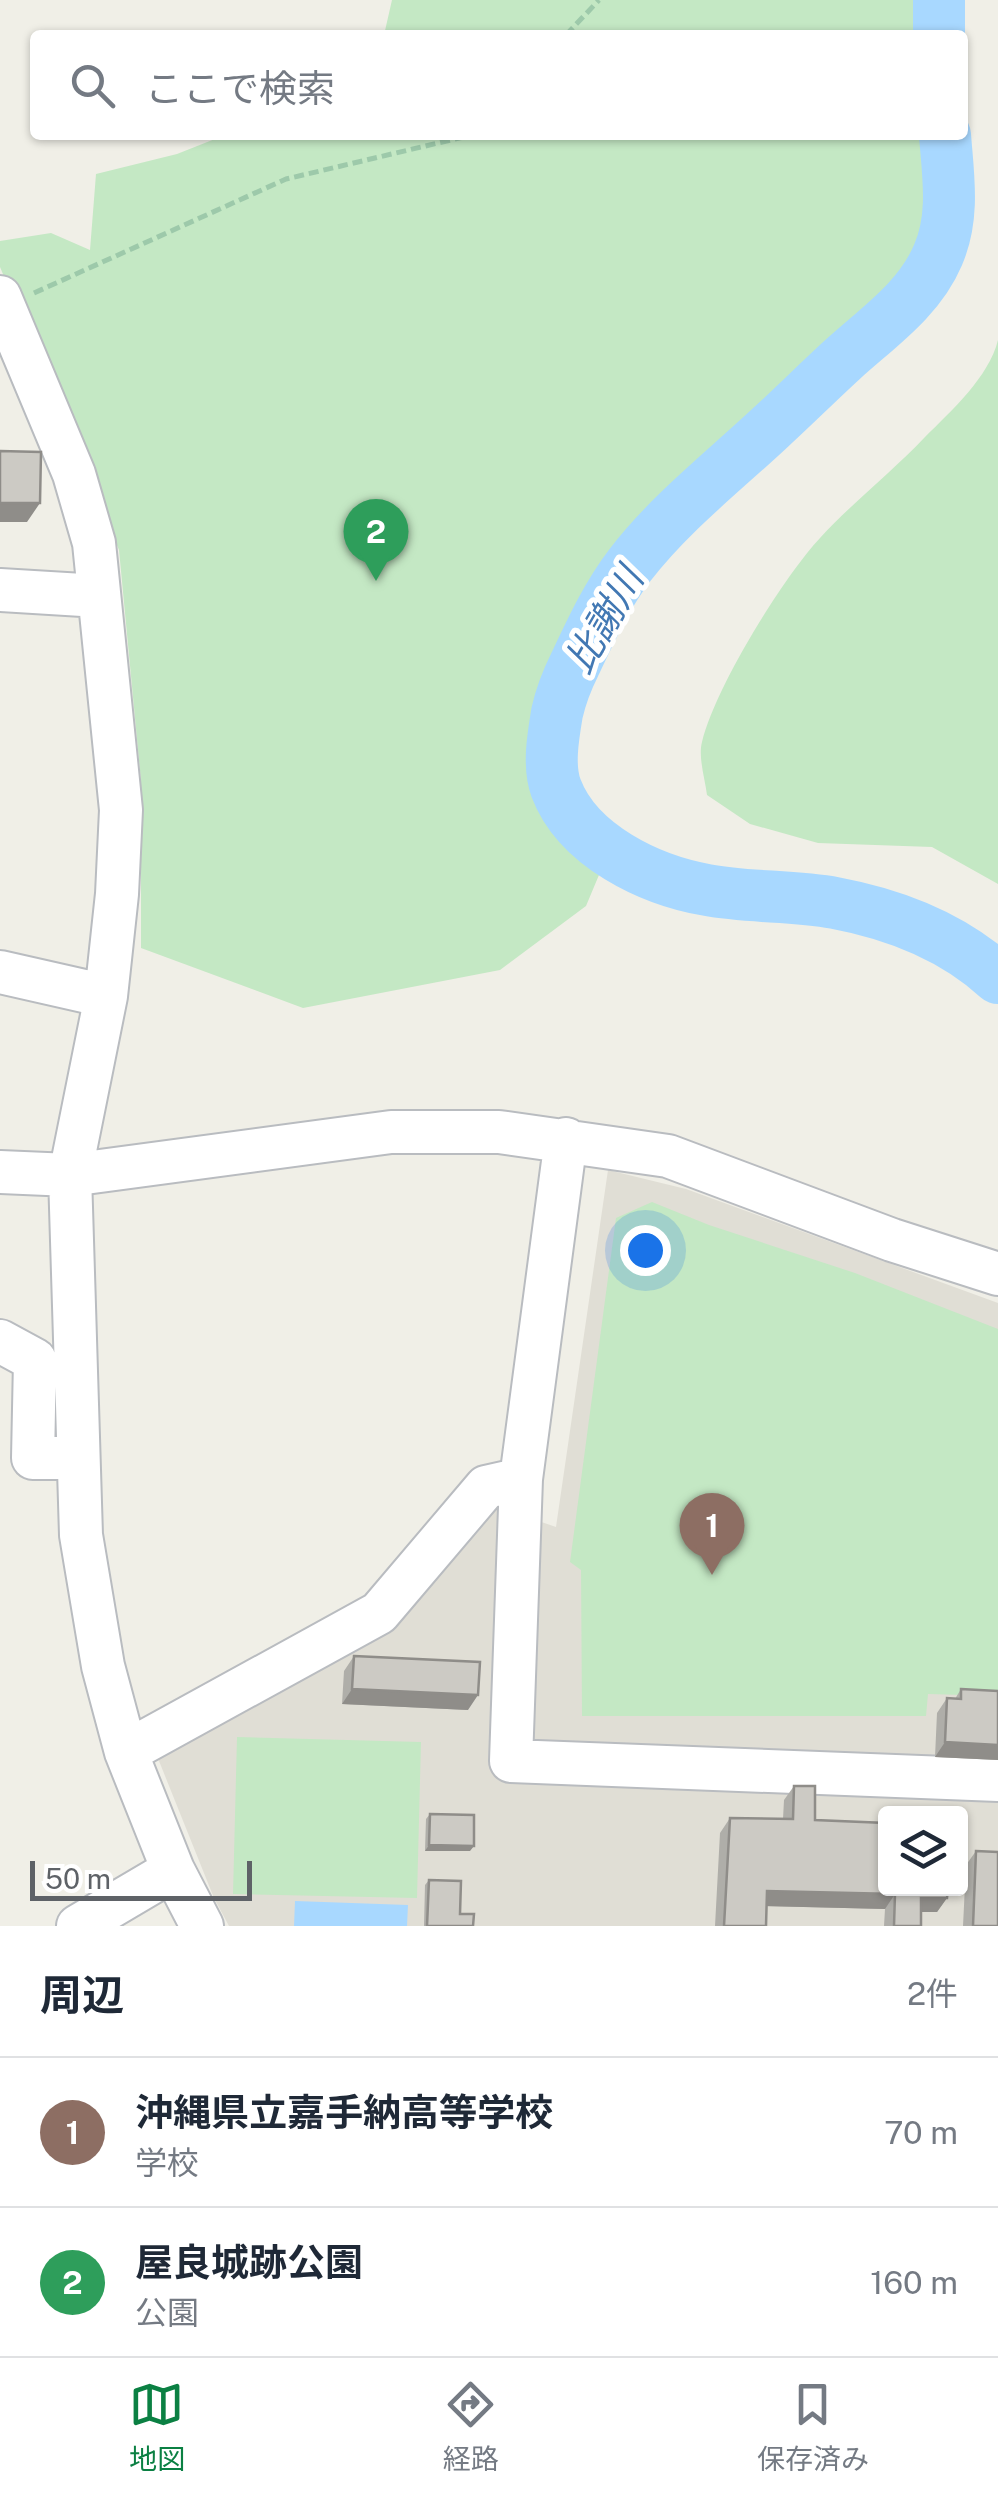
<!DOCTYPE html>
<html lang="ja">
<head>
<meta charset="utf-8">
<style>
	body { margin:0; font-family:"Public Sans","Noto Sans JP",sans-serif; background:#f2f2f3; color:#1f2937 }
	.controls { position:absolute; right:30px; bottom:30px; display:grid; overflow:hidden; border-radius:10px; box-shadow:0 2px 8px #0004 }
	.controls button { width:90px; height:90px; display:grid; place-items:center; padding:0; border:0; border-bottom:2px solid #e0e1e3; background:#fff; color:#1f2937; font:50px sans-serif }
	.scale { position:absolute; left:30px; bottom:25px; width:222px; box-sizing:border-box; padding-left:10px; border:5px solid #5e6267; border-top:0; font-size:28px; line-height:35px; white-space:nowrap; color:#5e6267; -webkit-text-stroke:8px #fff; paint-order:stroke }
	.you { position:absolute; left:645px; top:1250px; width:35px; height:35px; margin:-25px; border:8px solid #fff; border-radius:50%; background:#1a73e8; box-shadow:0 0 0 15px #1a73e833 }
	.badge { display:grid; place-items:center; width:65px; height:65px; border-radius:50%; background:#0b8043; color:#fff; font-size:32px; font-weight:700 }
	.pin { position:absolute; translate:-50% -82px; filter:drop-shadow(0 2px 5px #0008) }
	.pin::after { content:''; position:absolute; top:52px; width:35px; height:30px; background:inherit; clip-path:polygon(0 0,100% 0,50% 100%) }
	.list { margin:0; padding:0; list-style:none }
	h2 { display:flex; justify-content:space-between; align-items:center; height:130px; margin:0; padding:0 40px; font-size:42px }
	h2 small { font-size:32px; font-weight:400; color:#747a83 }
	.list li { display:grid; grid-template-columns:65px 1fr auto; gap:30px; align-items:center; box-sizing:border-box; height:150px; padding:0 40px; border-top:2px solid #e0e1e3 }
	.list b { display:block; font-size:38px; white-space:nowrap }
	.list p { margin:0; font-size:32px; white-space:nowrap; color:#747a83 }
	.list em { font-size:32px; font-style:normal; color:#747a83 }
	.icon { flex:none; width:55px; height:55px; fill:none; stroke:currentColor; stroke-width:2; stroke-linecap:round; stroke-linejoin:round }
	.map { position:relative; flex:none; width:998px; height:1926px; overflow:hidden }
	.search { position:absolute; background:#fff; box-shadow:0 2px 8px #0004; left:30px; right:30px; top:30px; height:110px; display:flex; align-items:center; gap:25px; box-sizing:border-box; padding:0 35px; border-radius:10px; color:#747a83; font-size:38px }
	.sheet { height:430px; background:#fff }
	nav { display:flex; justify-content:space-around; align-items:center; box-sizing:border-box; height:140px; border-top:2px solid #e0e1e3; background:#fff; font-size:28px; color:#747a83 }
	nav a { display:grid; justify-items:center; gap:5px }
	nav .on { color:#0b8043 }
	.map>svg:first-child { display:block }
	.education { fill:#e0ded5; fill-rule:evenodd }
	.green { fill:#c4e8c4 }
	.water { fill:#a8d8ff }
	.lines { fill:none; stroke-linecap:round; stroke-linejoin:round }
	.river { stroke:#a8d8ff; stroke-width:52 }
	.minor-casing { stroke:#b9bcc0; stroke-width:46 }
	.path { stroke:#9dc9aa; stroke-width:5; stroke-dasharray:10 5; stroke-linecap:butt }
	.minor { stroke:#fff; stroke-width:42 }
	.wall { fill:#afaea9 }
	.shaded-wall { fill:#8f8d89 }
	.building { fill:#cccac4; stroke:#8f8d89; stroke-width:2.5 }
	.labels { text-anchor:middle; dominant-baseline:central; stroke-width:10; stroke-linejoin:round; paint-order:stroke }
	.water-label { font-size:38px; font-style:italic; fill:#4278b3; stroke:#fff }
</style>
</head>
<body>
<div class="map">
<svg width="998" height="1926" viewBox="0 0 998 1926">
	<rect width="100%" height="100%" fill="#f0efe7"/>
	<path class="education" d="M608,1170L686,1189L998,1303V1926H229L214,1898L153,1746L495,1506L556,1527ZM886,1814H960V1888H886Z"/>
	<path class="green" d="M392,0H943L942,35H384Z
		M225,135H946L949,186L943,243L904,304L720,471L595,621L553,738L567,812L609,851L586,906L500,970L303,1008L141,948V781L119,550L0,267V241L51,233L90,250L96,174L177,154Z
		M998,340V884L932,847L818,843L750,824L707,795C705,779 698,757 702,742C715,688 782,579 820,538C852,503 892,472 925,437C951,411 989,377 998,340Z
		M652,1202L709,1225L855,1273L998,1329V1696L928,1694L926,1716H582L581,1570L570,1562L616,1218Z
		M237,1737L421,1742L417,1898L233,1894Z"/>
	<path class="water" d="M295,1901L408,1905L407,1926H294Z"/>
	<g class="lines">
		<path class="river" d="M939,35V0
			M945,135C948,175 955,216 938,255C919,300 877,328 842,360C818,382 795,405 771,427C723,472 670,513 630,565C607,595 591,630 575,664C567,680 561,695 557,713C553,737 548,766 556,788C578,846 650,880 707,890C749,898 793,895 835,903C894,914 953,937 998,978"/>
		<defs>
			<path id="minor" d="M0,297L74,474L94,543L121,810L117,894L106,996L70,1175L81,1535L103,1666L126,1752L173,1870L202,1926
				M0,590L99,596
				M0,972L106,996
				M566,1139L521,1479L511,1761L998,1780
				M0,1172L70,1175L391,1132H499L668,1156L892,1240L998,1274
				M0,1341L35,1360L33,1458H76
				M126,1752L379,1613L486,1487L521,1479
				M78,1926L173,1870"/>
		</defs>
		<use href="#minor" class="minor-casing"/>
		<path class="path" d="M566,35L599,0
			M34,293L286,179L472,135"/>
		<use href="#minor" class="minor"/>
	</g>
	<path class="wall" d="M354,1656L468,1710L342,1704L344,1671Z
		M961,1689L998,1691V1760L935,1757L937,1713L947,1698L955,1699Z
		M794,1786L815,1820L947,1898L937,1912H921V1926H884L885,1909L766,1906V1926H715L720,1833L730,1818L783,1819L784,1800Z
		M430,1814L470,1851H425L426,1819Z
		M976,1851L998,1926H963L966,1865Z
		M429,1880L460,1914L473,1926H424L425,1885Z"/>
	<path class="shaded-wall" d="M0,503H40L27,522H0Z
		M352,1689L478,1695L468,1710L342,1704Z
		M945,1742L998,1745V1760L935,1757Z
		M429,1845L474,1846L470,1851H425Z
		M767,1891L895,1894L885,1909L757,1906Z
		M921,1898H947L937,1912H911Z"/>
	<path class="building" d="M0,451L41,452L40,503H0Z
		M354,1656L480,1662L478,1695L352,1689Z
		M961,1689L998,1691V1745L945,1742L947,1698L961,1699Z
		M794,1786H815V1820L886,1823V1888H948L947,1898H921V1926H894L895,1894L767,1891L766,1926H724L730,1818L793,1819Z
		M430,1814L474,1815V1846L429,1845Z
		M976,1851L998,1852V1926H973Z
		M429,1880L461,1881L460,1914H474L473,1926H427Z"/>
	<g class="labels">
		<g class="water-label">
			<text transform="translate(604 620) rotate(-60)">比謝川</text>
		</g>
	</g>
</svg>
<div class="controls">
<button><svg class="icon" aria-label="layers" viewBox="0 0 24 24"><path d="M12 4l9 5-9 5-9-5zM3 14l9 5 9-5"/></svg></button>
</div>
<div class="scale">50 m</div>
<div class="you"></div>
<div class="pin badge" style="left:712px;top:1575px;background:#8d6e63">1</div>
<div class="pin badge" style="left:376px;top:581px;background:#2e9e5b">2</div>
<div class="search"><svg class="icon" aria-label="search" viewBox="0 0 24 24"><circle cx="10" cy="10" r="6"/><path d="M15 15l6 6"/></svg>ここで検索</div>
</div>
<section class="sheet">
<h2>周辺<small>2件</small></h2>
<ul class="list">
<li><span class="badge" style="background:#8d6e63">1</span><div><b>沖縄県立嘉手納高等学校</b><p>学校</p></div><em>70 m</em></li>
<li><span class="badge" style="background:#2e9e5b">2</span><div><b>屋良城跡公園</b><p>公園</p></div><em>160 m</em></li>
</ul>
</section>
<nav>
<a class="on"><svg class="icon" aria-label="map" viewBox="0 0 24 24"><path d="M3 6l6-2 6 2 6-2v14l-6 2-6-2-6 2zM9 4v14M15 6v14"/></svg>地図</a>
<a><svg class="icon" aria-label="directions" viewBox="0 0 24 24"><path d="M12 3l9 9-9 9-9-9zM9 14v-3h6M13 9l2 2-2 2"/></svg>経路</a>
<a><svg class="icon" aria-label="saved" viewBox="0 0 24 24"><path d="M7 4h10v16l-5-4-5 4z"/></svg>保存済み</a>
</nav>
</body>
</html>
